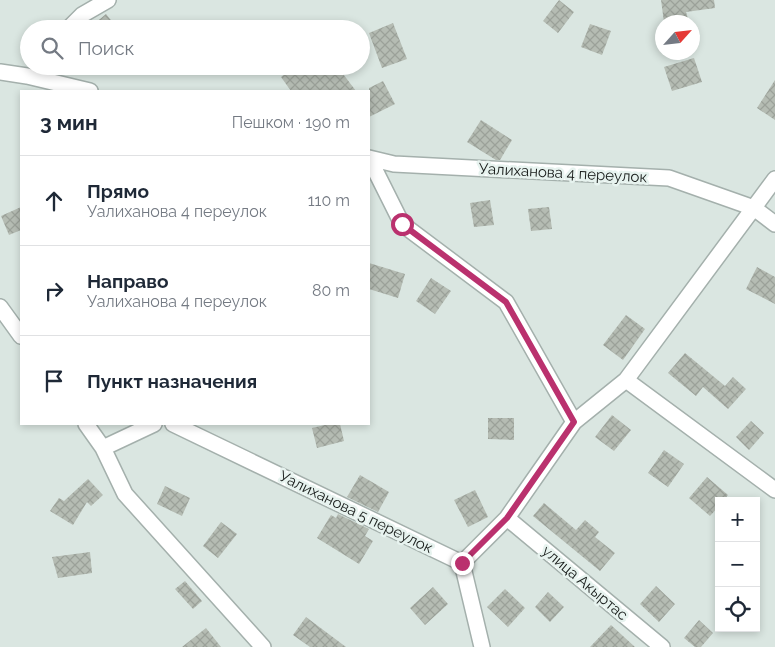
<!DOCTYPE html>
<html lang="ru">
<head>
<meta charset="utf-8">
<style>
	body { margin:0; font-family:Raleway,sans-serif; background:#f6f6f7; color:#1f2937 }
	.controls { position:absolute; right:15px; bottom:15px; display:grid; overflow:hidden; border-radius:0px; box-shadow:0 2px 8px #0003 }
	.controls button { width:45px; height:45px; display:grid; place-items:center; padding:0; border:0; border-bottom:1px solid #e0e1e3; background:#fff; color:#1f2937; font:25px sans-serif }
	.compass { position:absolute; left:655px; top:15px; width:45px; height:45px; border-radius:50%; background:#fff; box-shadow:0 2px 8px #0003; rotate:63deg }
	.stop { position:absolute; width:15px; height:15px; margin:-11px; border:4px solid #ba316e; border-radius:50%; background:#fff }
	.stop.end { background:#ba316e; border-color:#fff; box-shadow:0 1px 5px #0008 }
	.list { margin:0; padding:0; list-style:none }
	h2 { display:flex; justify-content:space-between; align-items:center; height:65px; margin:0; padding:0 20px; font-size:21px }
	h2 small { font-size:16px; font-weight:400; color:#747a83 }
	.list li { display:grid; grid-template-columns:32px 1fr auto; gap:15px; align-items:center; box-sizing:border-box; height:90px; padding:0 20px; border-top:1px solid #e0e1e3 }
	.list b { display:block; font-size:19px; white-space:nowrap }
	.list p { margin:0; font-size:16px; white-space:nowrap; color:#747a83 }
	.list em { font-size:16px; font-style:normal; color:#747a83 }
	.icon { flex:none; width:28px; height:28px; fill:none; stroke:currentColor; stroke-width:2; stroke-linecap:round; stroke-linejoin:round }
	.map { position:relative; flex:none; width:775px; height:647px; overflow:hidden }
	.search { position:absolute; background:#fff; box-shadow:0 2px 8px #0003; left:20px; top:20px; width:350px; height:55px; display:flex; align-items:center; gap:12px; box-sizing:border-box; padding:0 18px; border-radius:28px; color:#747a83; font-size:19px }
	.panel { position:absolute; background:#fff; box-shadow:0 2px 8px #0003; left:20px; top:90px; width:350px; height:335px; border-radius:0px }
	.map>svg:first-child { display:block }
	.building { fill:url(#building-cross-hatch) }
	.lines { fill:none; stroke-linecap:round; stroke-linejoin:round }
	.minor-casing { stroke:#a4b0ac; stroke-width:18 }
	.minor { stroke:#fff; stroke-width:15 }
	.route { stroke:#ba316e; stroke-width:6 }
	.labels { text-anchor:middle; dominant-baseline:central; stroke-width:5; stroke-linejoin:round; paint-order:stroke }
	.street-label { font-size:15px; fill:#161a18; stroke:#e7f3ef }
</style>
</head>
<body>
<div class="map">
<svg width="775" height="647" viewBox="0 0 775 647">
	<defs>
		<pattern id="building-cross-hatch" width="8" height="8" patternUnits="userSpaceOnUse" patternTransform="scale(1.25)"><rect width="8" height="8" fill="#b5bcb3"/><path d="M0 0l8 8M0 8l8-8" fill="none" stroke="#9ba199"/></pattern>
	</defs>
	<rect width="100%" height="100%" fill="#dae6e1"/>
	<path class="building" d="M559,0L574,12L558,33L543,21Z
		M661,0H714L715,8L686,12L689,22H664Z
		M106,14L118,29H88Z
		M393,23L407,59L382,68L369,33Z
		M590,24L611,31L602,55L581,47Z
		M694,58L702,82L672,91L664,67Z
		M295,66H337L356,91H291L281,77Z
		M775,80V120L757,108Z
		M383,81L395,104L369,117V88Z
		M481,120L512,140L500,160H496L467,142Z
		M490,200L494,225L474,227L470,203Z
		M21,207V230L9,235L1,216Z
		M549,207L552,229L531,231L528,209Z
		M369,263L405,274L398,298L369,289Z
		M757,267L775,277V304L746,289Z
		M431,278L451,291L435,314L416,301Z
		M626,315L645,329L623,360L603,345Z
		M685,353L725,386L733,377L746,389L728,409L703,387L696,396L668,373Z
		M612,415L631,430L614,451L595,437Z
		M488,418H514V440L488,439Z
		M751,421L764,433L749,450L736,437Z
		M329,424H340L344,441L317,448L312,428Z
		M664,450L684,464L668,487L648,473Z
		M360,475L389,492L378,512L347,497Z
		M707,477L728,495L723,501H719V506L710,516L689,498Z
		M88,479L103,495L91,506L87,502L73,525L50,511L59,498L64,501Z
		M165,486L190,498L182,516L157,504Z
		M475,490L488,517L468,527L454,500Z
		M544,503L576,530L585,520L599,532L595,537L615,553L600,571L533,516Z
		M338,514L369,529L365,536L373,541L359,564L317,538L331,515L336,518Z
		M221,522L237,534L218,558L203,546Z
		M90,552L92,573L58,578L52,557Z
		M185,581L202,601L193,609L175,589Z
		M656,586L675,604L659,622L640,604Z
		M433,587L448,604L425,625L410,608Z
		M505,589L525,608L508,627L487,607Z
		M548,592L564,607L550,622L535,607Z
		M306,617L346,647H310L293,635Z
		M699,620L713,633L701,647H695L684,638Z
		M611,625L635,647H590Z
		M206,628L221,647H182Z"/>
	<g class="lines">
		<defs>
			<path id="minor" d="M68,29L82,15L108,0
				M0,72L27,76L90,91
				M369,158L402,224L506,302L574,422L507,518L462,563
				M369,158L394,164L669,178L754,208L775,224
				M0,307L21,336
				M626,380L775,490
				M574,422L626,380L775,179
				M86,424L103,448L125,494L263,647
				M173,424L462,563L482,647
				M103,448L154,424
				M507,518L662,647"/>
		</defs>
		<use href="#minor" class="minor-casing"/>
		<use href="#minor" class="minor"/>
	</g>
	<g class="lines">
		<path class="route" d="M402,224L506,302L574,422L507,518L462,563"/>
	</g>
	<g class="labels">
		<g class="street-label">
			<text transform="translate(563 173) rotate(3)">Уалиханова 4 переулок</text>
			<text transform="translate(356 512) rotate(26)">Уалиханова 5 переулок</text>
			<text transform="translate(585 583) rotate(40)">улица Акыртас</text>
		</g>
	</g>
</svg>
<div class="controls">
<button>+</button>
<button>−</button>
<button><svg class="icon" aria-label="locate" viewBox="0 0 24 24"><circle cx="12" cy="12" r="6"/><path d="M12 2v4M12 18v4M2 12h4M18 12h4"/></svg></button>
</div>
<svg class="compass" viewBox="-18 -18 36 36"><path d="M0-13l5 13h-10z" fill="#e53935"/><path d="M0 13l5-13h-10z" fill="#747a83"/></svg>
<div class="stop" style="left:402px;top:224px"></div>
<div class="stop end" style="left:462px;top:563px"></div>
<div class="search"><svg class="icon" aria-label="search" viewBox="0 0 24 24"><circle cx="10" cy="10" r="6"/><path d="M15 15l6 6"/></svg>Поиск</div>
<section class="panel">
<h2>3 мин<small>Пешком · 190 m</small></h2>
<ul class="list">
<li><svg class="icon" aria-label="ahead" viewBox="0 0 24 24"><path d="M12 20V5M6 11l6-6 6 6"/></svg><div><b>Прямо</b><p>Уалиханова 4 переулок</p></div><em>110 m</em></li>
<li><svg class="icon" aria-label="right" viewBox="0 0 24 24"><path d="M7 20v-9h11M14 6l5 5-5 5"/></svg><div><b>Направо</b><p>Уалиханова 4 переулок</p></div><em>80 m</em></li>
<li><svg class="icon" aria-label="arrive" viewBox="0 0 24 24"><path d="M6 21V4h12l-3 4 3 4H6"/></svg><div><b>Пункт назначения</b></div></li>
</ul>
</section>
</div>
</body>
</html>
